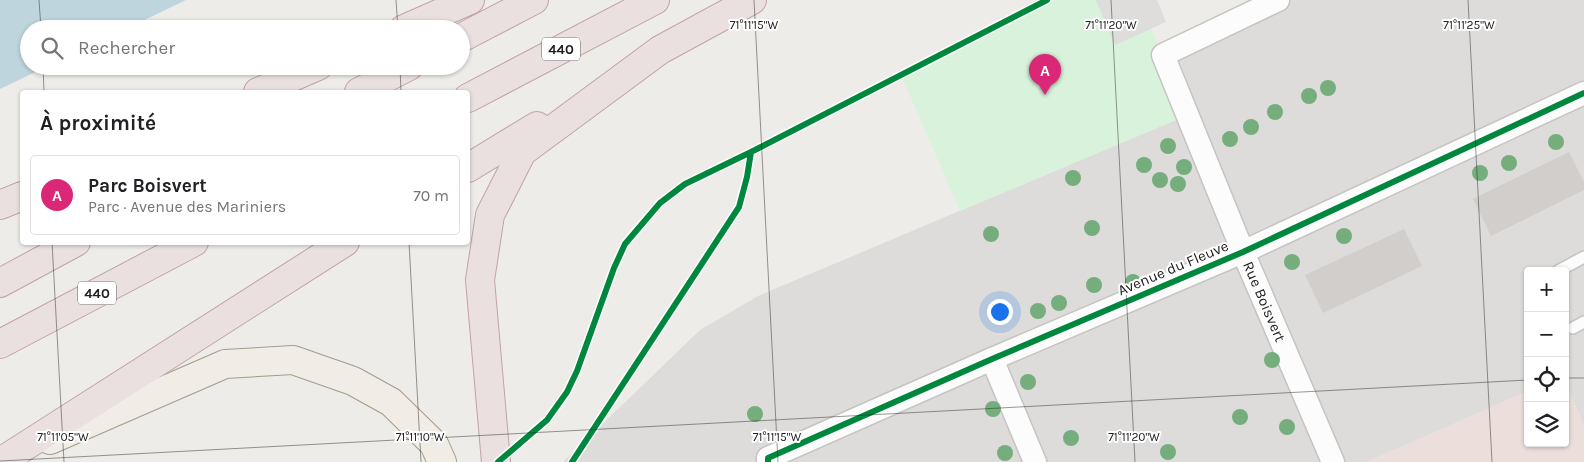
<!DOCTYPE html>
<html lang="fr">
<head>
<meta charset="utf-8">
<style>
	body { margin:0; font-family:Karla,sans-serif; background:#f6f6f6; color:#202124 }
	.controls { position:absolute; right:15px; bottom:15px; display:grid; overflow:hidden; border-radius:5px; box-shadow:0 1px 4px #0004 }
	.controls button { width:45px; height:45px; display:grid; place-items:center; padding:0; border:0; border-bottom:1px solid #e0e0e0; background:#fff; color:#202124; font:25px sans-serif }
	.you { position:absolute; left:999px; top:311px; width:18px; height:18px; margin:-12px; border:4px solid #fff; border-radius:50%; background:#1a73e8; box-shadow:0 0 0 8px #1a73e833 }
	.badge { display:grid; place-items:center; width:32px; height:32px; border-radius:50%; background:#db2777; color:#fff; font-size:16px; font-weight:700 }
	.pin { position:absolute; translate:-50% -41px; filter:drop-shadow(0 1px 2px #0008) }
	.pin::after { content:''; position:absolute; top:26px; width:18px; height:15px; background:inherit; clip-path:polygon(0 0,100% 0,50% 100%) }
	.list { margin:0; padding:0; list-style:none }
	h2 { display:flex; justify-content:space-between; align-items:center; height:65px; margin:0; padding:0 20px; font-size:21px }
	h2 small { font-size:16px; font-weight:400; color:#757577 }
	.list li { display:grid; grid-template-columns:32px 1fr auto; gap:15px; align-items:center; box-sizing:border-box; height:80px; margin:0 10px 10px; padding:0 10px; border:1px solid #e0e0e0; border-radius:5px }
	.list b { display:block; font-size:19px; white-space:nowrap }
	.list p { margin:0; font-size:16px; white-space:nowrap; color:#757577 }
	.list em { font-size:16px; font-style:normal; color:#757577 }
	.icon { flex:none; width:28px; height:28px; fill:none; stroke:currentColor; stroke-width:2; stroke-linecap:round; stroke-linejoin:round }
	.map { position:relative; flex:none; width:1584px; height:462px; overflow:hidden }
	.search { position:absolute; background:#fff; box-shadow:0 1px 4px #0004; left:20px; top:20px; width:450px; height:55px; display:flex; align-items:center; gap:12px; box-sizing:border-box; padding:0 18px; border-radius:28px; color:#757577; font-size:19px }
	.panel { position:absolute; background:#fff; box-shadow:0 1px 4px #0004; left:20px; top:90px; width:450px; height:155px; border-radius:5px }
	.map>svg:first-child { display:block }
	.residential { fill:#dddcda }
	.commercial { fill:#ebdedb }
	.park { fill:#d9f2db }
	.parking { fill:#dedddc }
	.water { fill:#bed5de }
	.building { fill:#d1cecc }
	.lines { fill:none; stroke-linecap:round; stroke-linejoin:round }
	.lane-casing { stroke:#c5c4c3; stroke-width:14 }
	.street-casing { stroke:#c5c4c3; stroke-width:25 }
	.primary-casing { stroke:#a39c87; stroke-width:30 }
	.highway-casing { stroke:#c1a2a8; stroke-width:30 }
	.lane { stroke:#fcfcfc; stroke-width:11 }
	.street { stroke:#fcfcfc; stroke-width:22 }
	.primary { stroke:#f1ede6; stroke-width:28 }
	.highway { stroke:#eae0e0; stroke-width:28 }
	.cycleway-casing { stroke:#fff; stroke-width:9 }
	.cycleway { stroke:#00873e; stroke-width:6 }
	.tree { fill:#75ad7d }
	.ticks { fill:none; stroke:#202020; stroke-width:1; stroke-opacity:0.45 }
	.labels { text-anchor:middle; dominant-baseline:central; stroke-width:4; stroke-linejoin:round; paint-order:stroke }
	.shield { fill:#fff; stroke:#636363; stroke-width:1 }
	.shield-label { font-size:14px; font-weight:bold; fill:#202020 }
	.street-label { font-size:15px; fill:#202020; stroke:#fff }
	.ticks-label { font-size:12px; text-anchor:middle; fill:#202020; stroke:#fff; stroke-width:4; stroke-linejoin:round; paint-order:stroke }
</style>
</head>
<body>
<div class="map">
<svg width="1584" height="462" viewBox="0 0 1584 462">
	<rect width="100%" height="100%" fill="#eeece9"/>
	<path class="residential" d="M1278,0H1584V425L1565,382V271H1528V391L1367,462H563L700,330L758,296L1187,115L1163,55Z"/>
	<path class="commercial" d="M1565,382L1584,425V462H1367L1528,391V443H1565Z"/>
	<path class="park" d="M1047,0H1138L1163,55L1188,115L960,211L901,75Z"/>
	<path class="parking" d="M1096,0H1157L1166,22L1115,45Z"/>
	<path class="water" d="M0,0H186L126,29H29V66H48L0,89Z"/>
	<path class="building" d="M1569,152L1584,182V190L1491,236L1473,199Z
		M1404,229L1422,266L1323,313L1305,275Z"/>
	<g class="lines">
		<defs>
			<path id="lane" d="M1558,271L1584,257
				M1573,328L1584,322"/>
			<g id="street">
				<path id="s1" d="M1278,0L1163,55L1243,252L1333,462"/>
				<path d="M992,359L1035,462"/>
				<path d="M768,462V458L992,359L1243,252L1584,93"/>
			</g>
			<path id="primary" d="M50,440L225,364L293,360L353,381L391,402L434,444L442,462"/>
			<path id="highway" d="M404,29L470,0
				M461,38L534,0
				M258,92L318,66
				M359,92L409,66
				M468,98L655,0
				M468,168L537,126
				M0,205L22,196
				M0,283L76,242
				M0,344L194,242
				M5,459L345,242
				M496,462L480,280L490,215L522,152L660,50L752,0"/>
		</defs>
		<use href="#lane" class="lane-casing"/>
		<use href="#street" class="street-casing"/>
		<use href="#primary" class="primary-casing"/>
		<use href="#highway" class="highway-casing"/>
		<use href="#lane" class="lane"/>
		<use href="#street" class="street"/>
		<use href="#primary" class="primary"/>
		<use href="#highway" class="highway"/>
		<defs>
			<path id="cycleway" d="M498,462L547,420L567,392L577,371L614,268L625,244L660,203L685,184L751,152L1047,0
				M572,462L739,207L747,177L751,152
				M768,462V458L992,359L1243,252L1584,93"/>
		</defs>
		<use href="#cycleway" class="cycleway-casing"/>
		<use href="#cycleway" class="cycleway"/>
	</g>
	<g class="tree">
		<circle cx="1328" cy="88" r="8"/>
		<circle cx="1309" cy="96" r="8"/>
		<circle cx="1275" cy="112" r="8"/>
		<circle cx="1251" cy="127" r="8"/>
		<circle cx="1230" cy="139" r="8"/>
		<circle cx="1556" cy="142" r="8"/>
		<circle cx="1168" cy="146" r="8"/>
		<circle cx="1509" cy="163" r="8"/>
		<circle cx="1144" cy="165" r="8"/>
		<circle cx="1184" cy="167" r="8"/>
		<circle cx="1480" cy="173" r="8"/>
		<circle cx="1073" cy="178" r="8"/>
		<circle cx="1160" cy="180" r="8"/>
		<circle cx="1178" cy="184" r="8"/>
		<circle cx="1092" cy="228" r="8"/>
		<circle cx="991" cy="234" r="8"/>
		<circle cx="1344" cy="236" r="8"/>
		<circle cx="1292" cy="262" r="8"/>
		<circle cx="1133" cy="282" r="8"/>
		<circle cx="1094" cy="285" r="8"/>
		<circle cx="1059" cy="303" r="8"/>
		<circle cx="1038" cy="311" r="8"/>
		<circle cx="1005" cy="313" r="8"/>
		<circle cx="1272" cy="360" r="8"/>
		<circle cx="1028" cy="382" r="8"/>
		<circle cx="993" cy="409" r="8"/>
		<circle cx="755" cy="414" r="8"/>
		<circle cx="1240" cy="417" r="8"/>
		<circle cx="1287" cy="427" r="8"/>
		<circle cx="1071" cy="438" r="8"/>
		<circle cx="1168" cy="452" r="8"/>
		<circle cx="1005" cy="453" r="8"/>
	</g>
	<path class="ticks" d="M39,0L41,29M396,0L398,29M754,0L778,462M1111,0L1135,462M1468,0L1492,462M43,66L44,92M400,66L401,92M52,242L64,462M409,242L421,462M1565,378H1584M0,461L1528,380"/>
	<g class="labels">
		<g class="shield">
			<rect x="542" y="37.5" width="38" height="23" rx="4"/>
			<rect x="78" y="281.5" width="38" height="23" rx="4"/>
		</g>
		<g class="shield-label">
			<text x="561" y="49">440</text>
			<text x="97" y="293">440</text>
		</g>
		<g class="street-label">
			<text transform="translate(1173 268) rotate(-23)">Avenue du Fleuve</text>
			<text stroke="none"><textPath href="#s1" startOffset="394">Rue Boisvert</textPath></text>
		</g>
	</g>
	<g class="ticks-label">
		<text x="754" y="29">71°11'15"W</text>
		<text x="1111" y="29">71°11'20"W</text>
		<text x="1469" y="29">71°11'25"W</text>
		<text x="63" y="441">71°11'05"W</text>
		<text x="420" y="441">71°11'10"W</text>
		<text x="777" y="441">71°11'15"W</text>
		<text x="1134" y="441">71°11'20"W</text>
	</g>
</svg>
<div class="controls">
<button>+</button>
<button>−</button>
<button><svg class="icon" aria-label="locate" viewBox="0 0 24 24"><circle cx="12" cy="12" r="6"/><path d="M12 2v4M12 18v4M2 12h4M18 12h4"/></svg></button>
<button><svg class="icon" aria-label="layers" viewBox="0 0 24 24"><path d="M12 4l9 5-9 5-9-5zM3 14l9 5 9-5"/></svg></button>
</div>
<div class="you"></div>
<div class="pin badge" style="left:1045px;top:95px">A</div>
<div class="search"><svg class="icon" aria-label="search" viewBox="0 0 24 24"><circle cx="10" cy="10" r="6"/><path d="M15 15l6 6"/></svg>Rechercher</div>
<section class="panel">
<h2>À proximité<small></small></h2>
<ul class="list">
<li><span class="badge">A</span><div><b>Parc Boisvert</b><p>Parc · Avenue des Mariniers</p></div><em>70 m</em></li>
</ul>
</section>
</div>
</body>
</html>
